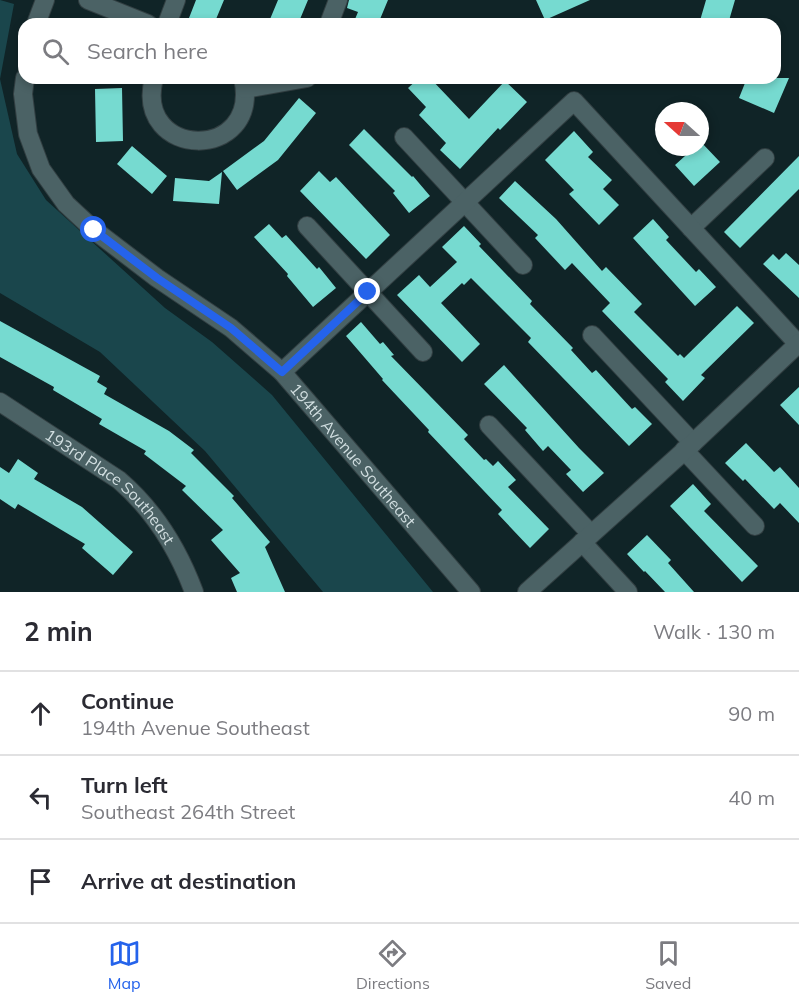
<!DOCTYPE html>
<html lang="en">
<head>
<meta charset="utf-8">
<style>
	body { margin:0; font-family:Mulish,sans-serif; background:#f2f2f3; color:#2b2b33 }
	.compass { position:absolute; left:655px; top:102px; width:54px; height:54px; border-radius:50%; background:#fff; box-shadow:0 3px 9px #0003; rotate:291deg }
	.stop { position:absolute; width:18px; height:18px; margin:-14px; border:4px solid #2563eb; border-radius:50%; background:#fff }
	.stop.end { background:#2563eb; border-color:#fff; box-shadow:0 2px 6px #0008 }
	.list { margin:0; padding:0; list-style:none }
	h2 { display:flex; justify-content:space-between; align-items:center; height:78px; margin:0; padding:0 24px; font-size:26px }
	h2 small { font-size:20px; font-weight:400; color:#7c7c81 }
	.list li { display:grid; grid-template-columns:39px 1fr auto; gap:18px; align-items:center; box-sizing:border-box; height:84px; padding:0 24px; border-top:2px solid #e1e1e2 }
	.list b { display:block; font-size:22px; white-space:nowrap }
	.list p { margin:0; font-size:20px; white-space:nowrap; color:#7c7c81 }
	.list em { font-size:20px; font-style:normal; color:#7c7c81 }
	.icon { flex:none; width:33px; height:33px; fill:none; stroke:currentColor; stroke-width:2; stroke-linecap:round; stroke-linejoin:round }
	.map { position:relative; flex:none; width:799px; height:592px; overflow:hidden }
	.search { position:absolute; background:#fff; box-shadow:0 3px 9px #0003; left:18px; right:18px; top:18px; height:66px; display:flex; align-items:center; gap:15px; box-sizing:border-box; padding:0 21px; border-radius:18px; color:#7c7c81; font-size:22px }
	.sheet { height:330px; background:#fff }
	nav { display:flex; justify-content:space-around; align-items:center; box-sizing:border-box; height:84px; border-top:2px solid #e1e1e2; background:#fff; font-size:16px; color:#7c7c81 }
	nav a { display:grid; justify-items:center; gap:3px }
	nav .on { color:#2563eb }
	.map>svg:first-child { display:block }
	.green { fill:#1a464c }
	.building { fill:#76dad0 }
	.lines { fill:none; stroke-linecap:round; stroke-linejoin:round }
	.street-casing { stroke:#323f42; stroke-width:20 }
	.street { stroke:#4b6265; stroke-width:18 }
	.route { stroke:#2563eb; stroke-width:8 }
	.labels { text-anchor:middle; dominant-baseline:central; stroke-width:6; stroke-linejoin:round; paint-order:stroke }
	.street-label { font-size:16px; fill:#d1dee0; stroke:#040c0d }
</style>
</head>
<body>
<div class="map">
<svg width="799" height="592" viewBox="0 0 799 592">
	<rect width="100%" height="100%" fill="#102427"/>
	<path class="green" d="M0,0L14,4L0,79L17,154L46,200L165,308L212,342L272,395L433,592H323L205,451L100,352L0,293Z"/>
	<path class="building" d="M196,0H224L214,24H204L189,18Z
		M278,0H308L298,24H268Z
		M349,0H388L378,24H353L358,12L347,8Z
		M536,0H590L545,20Z
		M706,0H735L728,24H699Z
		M419,78H430L469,119L505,81L527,102L500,130L498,128L460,169L440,150L446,143L419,115L426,107L408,88Z
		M747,78H789L774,113L739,98Z
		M122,88L123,141L96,142L95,89Z
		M299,98L316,113L278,160L237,190L223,171L264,141Z
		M364,129L412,177L413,176L430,196L409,213L393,193L395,191L349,145Z
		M574,131L593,152L588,157L612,180L603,189L619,205L599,225L569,194L574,190L545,160Z
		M701,142L720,162L694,186L675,165L695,147H700Z
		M132,146L167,176L152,194L117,164Z
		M799,156V189L740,248L724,232Z
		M319,171L330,182L336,177L390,235L366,259L300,191Z
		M222,172L219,204L173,201L175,178L209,181Z
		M515,181L556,219L602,271L606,267L642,304L634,312L678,356L680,354L684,358L737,306L754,323L701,375L705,378L683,401L665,382L668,379L602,311L610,303L572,263L565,270L535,238L538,235L499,198Z
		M653,219L669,237L666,240L696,272L699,269L716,287L695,306L633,238Z
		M269,224L282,238L286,235L317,269L319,267L336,288L313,307L287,276L288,274L254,237Z
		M464,226L481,244L479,246L532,301L530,304L573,348L571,350L592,373L596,370L632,409L635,407L652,424L629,446L528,342L531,338L471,278L464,285L462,283L441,303L480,344L462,362L397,295L419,275L430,287L457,262L442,247Z
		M786,253L799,265V298L763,264L773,254L779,260Z
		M0,321L100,376L97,382L107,388L104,394L169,431L194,450L191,453L234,496L232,498L270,542L265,547L285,592H237L231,578L240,573L211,540L223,530L182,490L186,486L144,454L146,451L99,424L102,419L53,390L54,387L0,357Z
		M361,322L380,344L383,342L394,355L391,356L468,435L464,439L484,460L486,459L493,466L498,461L516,480L508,487L549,529L530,548L498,514L502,510L428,432L429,430L382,380L383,379L346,336Z
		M504,365L579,448L604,473L583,492L566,474L571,470L548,446L543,451L525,430L527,428L484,384Z
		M799,387V425L780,405Z
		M746,443L774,472L780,467L799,488V523L780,503L774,509L745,479L743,481L725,463Z
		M18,459L38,473L34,479L82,507L133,552L113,575L82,548L85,544L18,504L15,509L0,499V467L9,473Z
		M693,484L711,504L704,511L758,566L742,582L670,506Z
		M647,535L671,560L668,563L694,592H665L645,571L644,572L627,554Z"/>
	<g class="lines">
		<defs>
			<g id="street">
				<path d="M88,0L148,24"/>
				<path d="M36,24L45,0"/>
				<path d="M167,24L176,0"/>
				<path d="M329,24L338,0"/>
				<path id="s1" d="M25,78L23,94L28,134L41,169L66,204L94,230L157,278L231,328L282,372L471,592"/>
				<path d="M154,78C133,160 262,163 243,78"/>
				<path d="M245,89L307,78"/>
				<path d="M404,137L523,265"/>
				<path d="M307,226L423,352"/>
				<path d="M691,228L765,158"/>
				<path d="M592,335L693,443"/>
				<path d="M282,372L574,101L799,345"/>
				<path id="s2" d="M0,402L119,480C154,510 178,549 194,592"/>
				<path d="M489,425L590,533"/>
				<path d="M684,450L755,526"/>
				<path d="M582,542L628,592"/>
				<path d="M527,592L693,443L799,343"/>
			</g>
		</defs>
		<use href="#street" class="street-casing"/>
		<use href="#street" class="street"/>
	</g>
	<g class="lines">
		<path class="route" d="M94,230L157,278L231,328L282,372L368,292"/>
	</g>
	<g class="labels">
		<g class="street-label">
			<text stroke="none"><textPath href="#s1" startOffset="520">194th Avenue Southeast</textPath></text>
			<text stroke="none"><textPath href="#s2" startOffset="140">193rd Place Southeast</textPath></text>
		</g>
	</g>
</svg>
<svg class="compass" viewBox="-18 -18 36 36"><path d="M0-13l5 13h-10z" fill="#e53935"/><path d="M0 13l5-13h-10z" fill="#7c7c81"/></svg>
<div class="stop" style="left:94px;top:230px"></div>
<div class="stop end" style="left:368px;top:292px"></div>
<div class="search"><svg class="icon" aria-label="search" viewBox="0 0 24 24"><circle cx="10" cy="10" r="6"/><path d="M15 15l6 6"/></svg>Search here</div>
</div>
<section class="sheet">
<h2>2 min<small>Walk · 130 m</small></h2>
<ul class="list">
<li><svg class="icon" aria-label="ahead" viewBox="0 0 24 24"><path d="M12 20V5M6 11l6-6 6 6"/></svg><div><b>Continue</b><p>194th Avenue Southeast</p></div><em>90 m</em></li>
<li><svg class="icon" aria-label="left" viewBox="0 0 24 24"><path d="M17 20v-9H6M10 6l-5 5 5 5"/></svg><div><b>Turn left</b><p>Southeast 264th Street</p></div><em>40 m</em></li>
<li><svg class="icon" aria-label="arrive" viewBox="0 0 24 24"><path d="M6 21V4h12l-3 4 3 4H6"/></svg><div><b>Arrive at destination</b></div></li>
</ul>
</section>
<nav>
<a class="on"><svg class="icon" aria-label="map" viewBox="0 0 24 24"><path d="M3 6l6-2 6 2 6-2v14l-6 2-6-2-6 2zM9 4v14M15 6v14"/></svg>Map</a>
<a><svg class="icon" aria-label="directions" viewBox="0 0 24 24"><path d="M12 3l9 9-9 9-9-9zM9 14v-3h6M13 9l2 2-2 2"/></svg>Directions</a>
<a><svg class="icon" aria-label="saved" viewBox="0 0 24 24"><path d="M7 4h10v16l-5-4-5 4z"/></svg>Saved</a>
</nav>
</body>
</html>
